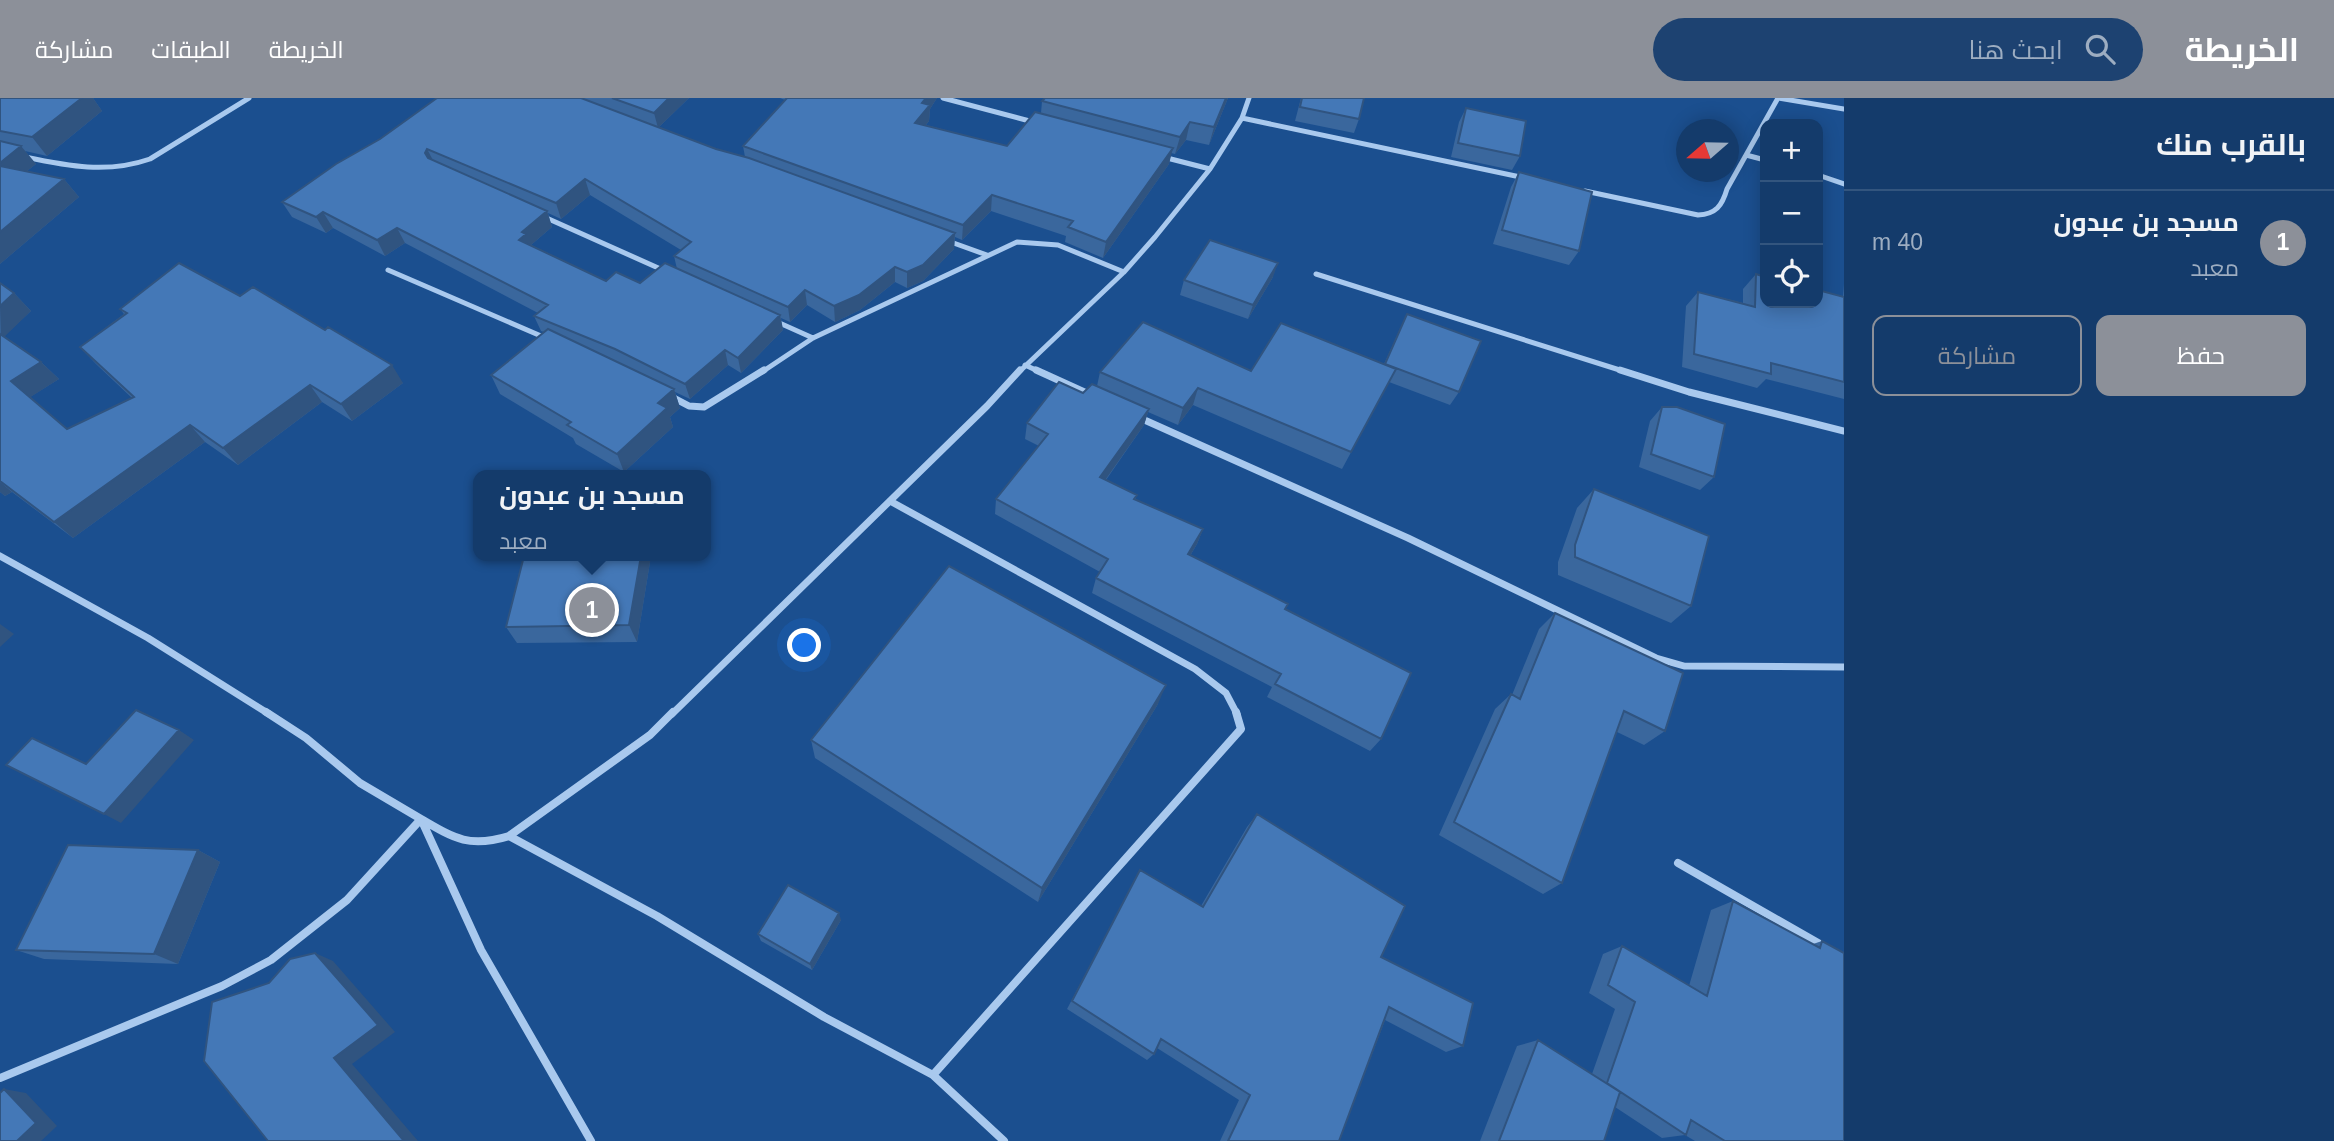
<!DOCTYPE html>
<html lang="ar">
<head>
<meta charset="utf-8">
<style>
	body { margin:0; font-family:Helvetica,Cairo,sans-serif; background:#1d4271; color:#f1f3f6; direction:rtl }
	.controls { position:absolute; right:21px; top:21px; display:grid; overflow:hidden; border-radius:14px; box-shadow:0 4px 18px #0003 }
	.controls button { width:63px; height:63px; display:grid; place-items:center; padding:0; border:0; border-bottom:2px solid #33557e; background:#143b6b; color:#f1f3f6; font:35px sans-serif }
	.compass { position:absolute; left:1676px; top:21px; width:63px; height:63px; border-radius:50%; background:#143b6b; box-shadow:0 4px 18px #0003; rotate:250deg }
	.you { position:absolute; left:805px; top:548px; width:24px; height:24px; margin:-18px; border:5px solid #fff; border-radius:50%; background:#1a73e8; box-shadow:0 0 0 10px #1a73e833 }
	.badge { display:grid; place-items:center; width:46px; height:46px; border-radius:50%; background:#8c9099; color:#fff; font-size:23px; font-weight:700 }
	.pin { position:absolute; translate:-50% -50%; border:4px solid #fff; box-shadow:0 2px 7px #0006 }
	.popup { position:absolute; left:473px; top:372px; width:238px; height:91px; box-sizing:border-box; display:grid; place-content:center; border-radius:14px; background:#143b6b; filter:drop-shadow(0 2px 5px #0005); font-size:23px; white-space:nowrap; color:#9dadc1 }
	.popup b { font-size:26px; color:#f1f3f6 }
	.popup::after { content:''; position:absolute; left:50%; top:100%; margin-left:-14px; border:14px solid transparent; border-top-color:#143b6b }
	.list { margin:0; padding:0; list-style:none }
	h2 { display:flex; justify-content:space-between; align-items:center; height:91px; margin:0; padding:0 28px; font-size:30px }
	h2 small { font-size:23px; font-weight:400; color:#9dadc1 }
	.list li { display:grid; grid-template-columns:46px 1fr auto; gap:21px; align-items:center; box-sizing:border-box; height:105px; padding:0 28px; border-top:2px solid #33557e }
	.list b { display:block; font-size:26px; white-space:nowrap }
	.list p { margin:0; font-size:23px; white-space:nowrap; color:#9dadc1 }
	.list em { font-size:23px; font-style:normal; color:#9dadc1 }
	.actions { display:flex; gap:14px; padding:21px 28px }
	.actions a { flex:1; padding:16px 0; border:2px solid #8c9099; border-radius:14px; text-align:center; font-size:24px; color:#8c9099 }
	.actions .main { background:#8c9099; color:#fff }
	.icon { flex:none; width:38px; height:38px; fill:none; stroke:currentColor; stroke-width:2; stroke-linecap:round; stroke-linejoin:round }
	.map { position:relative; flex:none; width:1844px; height:1043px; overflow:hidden; direction:ltr }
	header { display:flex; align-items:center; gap:42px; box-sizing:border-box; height:98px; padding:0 35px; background:#8c9099; color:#fff }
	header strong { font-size:33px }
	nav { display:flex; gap:38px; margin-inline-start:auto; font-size:24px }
	.search { width:490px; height:63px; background:#1d4271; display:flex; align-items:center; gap:18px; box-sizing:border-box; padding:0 24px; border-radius:38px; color:#9dadc1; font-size:26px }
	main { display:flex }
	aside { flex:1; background:#143b6b }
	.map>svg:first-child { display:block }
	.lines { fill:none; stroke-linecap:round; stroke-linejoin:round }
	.street-far2 { stroke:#a9c9ee; stroke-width:5 }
	.street-far1 { stroke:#a9c9ee; stroke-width:7 }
	.street { stroke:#a9c9ee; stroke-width:8 }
	.wall { fill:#3a679d; fill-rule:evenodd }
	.shaded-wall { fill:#305480 }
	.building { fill:#4478b7; stroke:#305480; stroke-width:2 }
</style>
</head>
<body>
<header>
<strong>الخريطة</strong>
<div class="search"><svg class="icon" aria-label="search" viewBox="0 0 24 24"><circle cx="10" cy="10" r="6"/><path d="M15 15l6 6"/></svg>ابحث هنا</div>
<nav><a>الخريطة</a><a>الطبقات</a><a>مشاركة</a></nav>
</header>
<main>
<aside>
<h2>بالقرب منك<small></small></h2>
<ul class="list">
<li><span class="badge">1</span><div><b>مسجد بن عبدون</b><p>معبد</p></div><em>40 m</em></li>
</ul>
<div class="actions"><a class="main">حفظ</a><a>مشاركة</a></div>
</aside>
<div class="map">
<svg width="1844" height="1043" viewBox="0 0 1844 1043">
	<rect width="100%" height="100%" fill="#1b4f8f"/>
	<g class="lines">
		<path class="street-far2" d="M943,0L1037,25
			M1242,20L1525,80
			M1746,57L1765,62
			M25,59C68,68 107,76 150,61L249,0
			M1163,59L1210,71
			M1818,77L1844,86
			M1585,93L1698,117C1716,116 1722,108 1727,91L1778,0L1844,11
			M542,118L665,173
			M948,143L987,157
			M388,172L548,241
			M1316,176L1626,274
			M775,223L813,240
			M1025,267L1040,274
			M762,274L813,240L1017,144L1058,147L1124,174
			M1019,274L1124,174L1155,139L1210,71L1242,20L1249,0"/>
		<path class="street-far1" d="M1036,272L1091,297
			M1620,272L1689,294L1844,333
			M670,298L689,308L704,309L764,272
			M1140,320L1408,440L1656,560L1684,568L1844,569
			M890,403L1195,571L1226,595L1237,616
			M0,458L148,540L269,616
			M672,616L987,308L1020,272"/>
		<path class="street" d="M266,614L306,640L360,685L421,721L481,852L591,1043
			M509,738L650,637L673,614
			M1678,765L1825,849
			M933,977L1241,631L1236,614
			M0,980L222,888L271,862L347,802L421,721C455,741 470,750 509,738L657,818L824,919L933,977L1004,1043"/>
	</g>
	<path class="wall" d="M0,0H93L102,13L47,58L25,53L36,66L27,73L64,81L79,99L0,166Z
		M437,0H689L659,29L716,51L745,59L743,48L785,2L780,0H937L930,11L929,23L926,27L1007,48L1041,15L1042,3L1228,0L1209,47L1186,42L1175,56L1171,55L1169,66L1103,160L1065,144L1066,138L991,113L962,142L955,139L954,151L923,183L907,190L895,184L860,212L835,224L807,207L790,224L781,220L783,232L741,275L728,267L690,301L675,294L680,310L670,319L673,329L624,374L576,346L573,340L500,296L491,277L544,234L541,233L534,218L538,215L405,145L385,158L333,130L326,135L292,119L282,104L380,41ZM590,97L681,152L674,158L677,171L640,185L606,183L531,147L552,129L548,115L561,121Z
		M1301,0H1364L1359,21L1354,35L1295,23Z
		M1466,10L1520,58L1512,72L1451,59L1459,24Z
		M1519,74L1579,153L1569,167L1493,146L1511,89Z
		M1756,176L1843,199L1844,186V301L1766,281L1757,290L1682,269L1686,208L1698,194L1743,205V191Z
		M1273,179L1248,221L1180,197L1184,182Z
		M0,185L14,195L31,213L4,238L41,264L59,281L30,299L67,331L132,300L96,266L80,249L124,216L120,211L240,198L403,285L352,323L322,304L238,367L205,344L73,440L12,394L5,398L0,394Z
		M1407,216L1459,294L1450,307L1389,284L1342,371L1193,307L1178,327L1148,314L1144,327L1106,382L1137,397L1135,402L1203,431L1197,446L1190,458L1285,511L1381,641L1370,653L1267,599L1272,589L1092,495L1096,480L1100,474L995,416L996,401L1039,348L1025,341L1027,325L1097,288L1100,274L1251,273L1384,266Z
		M1662,309L1714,379L1700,392L1639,369L1650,323Z
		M1594,391L1691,508L1671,525L1558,477V464L1577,410Z
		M651,458L637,544L517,545L506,529Z
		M1555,515L1665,633L1644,647L1617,634L1562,785L1543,796L1439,737L1495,611L1511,596L1512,597L1539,531Z
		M1158,606L1038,804L815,660L811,642Z
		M1257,716L1381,859L1463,948L1446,954L1385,922L1339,1043H1220L1239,1002L1157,950L1154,956L1147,962L1067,911L1140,772L1201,808L1247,729Z
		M198,752L220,764L178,866L44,861L16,852Z
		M1733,803L1813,846L1822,843L1844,1043H1695L1685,1037L1662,1040L1615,1009L1604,1043H1480L1517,948L1538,942L1592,976L1615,911L1589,895L1603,856L1622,848L1689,888L1711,812Z
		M841,822L812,872L761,843L758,836Z"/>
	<path class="shaded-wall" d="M82,0H93L102,13L47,58L32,39Z
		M669,0H689L658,30L654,15Z
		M926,0H937L930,11L929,23L915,40V25L922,5Z
		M1226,0H1228L1209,47L1214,29Z
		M1190,24L1186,42L1175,56L1180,39Z
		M21,48L36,66L12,85L0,71V65Z
		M1173,50L1169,66L1103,160L1106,144Z
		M427,51L435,66L432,71L425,55Z
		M64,81L79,99L0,166V134Z
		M585,81L590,97L561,121L556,105Z
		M992,97L991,113L962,142L963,127Z
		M547,113L552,129L531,147L519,142L522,134Z
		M323,114L333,130L326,135L316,119Z
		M397,130L405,145L385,158L377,142Z
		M955,135L954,151L923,183L907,190V174Z
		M1278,165L1273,179L1248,221L1253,207Z
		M895,169V184L860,212L835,224L834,208Z
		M805,192L807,207L790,224L788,209Z
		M14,195L31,213L1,242L0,208Z
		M780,217L783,232L741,275L738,260Z
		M725,252L728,267L690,301L685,286Z
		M41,264L59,281L29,300L11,283Z
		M392,267L403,285L352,323L341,306Z
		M310,287L322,304L238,367L223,350Z
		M1198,290L1193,307L1178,327L1183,310Z
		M674,291L680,310L670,319L673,329L624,374L617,356L658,305Z
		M1149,311L1144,327L1096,395L1100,379Z
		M190,327L205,344L73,440L54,424Z
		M0,384L12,394L5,398L0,394Z
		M1203,431L1197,446L1182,471L1188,456Z
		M641,458H651L637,544L629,527Z
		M0,526L14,536L0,549Z
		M1166,587L1158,606L1038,804L1042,790Z
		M179,632L194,642L121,725L104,716Z
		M198,752L220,764L178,866L154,856Z
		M839,815L841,822L812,872L810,866Z
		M315,855L333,863L395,934L352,966L418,1043H404L334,960Z
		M4,991L26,995L57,1028L41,1043H17Z"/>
	<path class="building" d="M0,0H82L32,39L0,33Z
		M437,0H581L716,51L749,60L955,135L923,167L907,174L895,169L859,197L834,208L805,192L788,209L674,158L691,144L585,81L556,105L427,51L425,55L428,60L547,113L522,134L526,136L519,142L606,183L616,174L640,185L665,165L780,217L738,260L725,252L685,286L615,251L534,218L548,207L397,130L377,142L323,114L316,119L282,104L336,66L380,41Z
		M612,0H669L654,15Z
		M787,0H926L922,5L930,7L915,25L1007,48L1035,14L1173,50L1106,144L1068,129L1073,123L992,97L963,127L743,48Z
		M1045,0H1226L1214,29L1190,24L1180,39L1042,3Z
		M1302,0H1364L1359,21L1300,9Z
		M1466,10L1526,23L1520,58L1458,45Z
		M0,43L21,48L0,65Z
		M0,68L64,81L0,134Z
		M1519,74L1592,94L1579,153L1502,132Z
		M1210,142L1278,165L1253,207L1184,182Z
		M179,165L240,198L253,189L325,232L328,229L392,267L341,306L310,287L223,350L190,327L54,424L0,383V236L41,264L11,283L67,331L134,299L80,249L127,215L120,211Z
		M1756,176L1765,179V205H1818V192L1844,199V284L1771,265V276L1694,256L1698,194L1755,209Z
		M0,185L14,195L0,208Z
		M1407,216L1481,243L1459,294L1385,266Z
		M1143,224L1251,273L1281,225L1396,271L1351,354L1198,290L1183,310L1100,274Z
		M548,231L674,291L658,305L667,310L617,356L567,327L571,324L491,277Z
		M1059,284L1083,295L1092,286L1149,311L1100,379L1137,397L1134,401L1203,431L1188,456L1288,506L1285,511L1411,575L1381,641L1275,586L1281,576L1096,480L1108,461L996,401L1048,336L1027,325Z
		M1662,309H1677L1725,326L1714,379L1651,356Z
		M1594,391L1709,438L1691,508L1575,459V447Z
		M524,458H641L629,527L506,529Z
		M949,468L1166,587L1042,790L811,642Z
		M1555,515L1683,575L1665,633L1624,613L1562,785L1454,724L1511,596L1520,601Z
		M136,612L179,632L104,716L6,667L32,640L86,666Z
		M1257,716L1405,808L1381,859L1473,905L1463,948L1389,909L1339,1043H1228L1250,997L1161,941L1154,956L1072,903L1140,772L1203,809Z
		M68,747L198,752L154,856L16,852Z
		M788,787L839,815L810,866L758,836Z
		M1733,803L1820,850L1822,843L1844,855V1043H1725L1691,1022L1686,1037L1607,985L1635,904L1608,887L1622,848L1707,898Z
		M315,855L378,927L334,960L404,1043H268L204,963L212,904L269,885L290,861Z
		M1538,942L1620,994L1604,1043H1499Z
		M4,991L36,1025L17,1043H0V995Z"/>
</svg>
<div class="controls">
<button>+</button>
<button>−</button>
<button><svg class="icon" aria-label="locate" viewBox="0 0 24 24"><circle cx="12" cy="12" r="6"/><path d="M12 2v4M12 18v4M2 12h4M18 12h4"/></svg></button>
</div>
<svg class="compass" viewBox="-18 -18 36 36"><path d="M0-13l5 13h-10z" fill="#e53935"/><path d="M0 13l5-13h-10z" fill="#9dadc1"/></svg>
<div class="you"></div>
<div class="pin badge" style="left:592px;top:512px">1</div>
<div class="popup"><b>مسجد بن عبدون</b>معبد</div>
</div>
</main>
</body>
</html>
